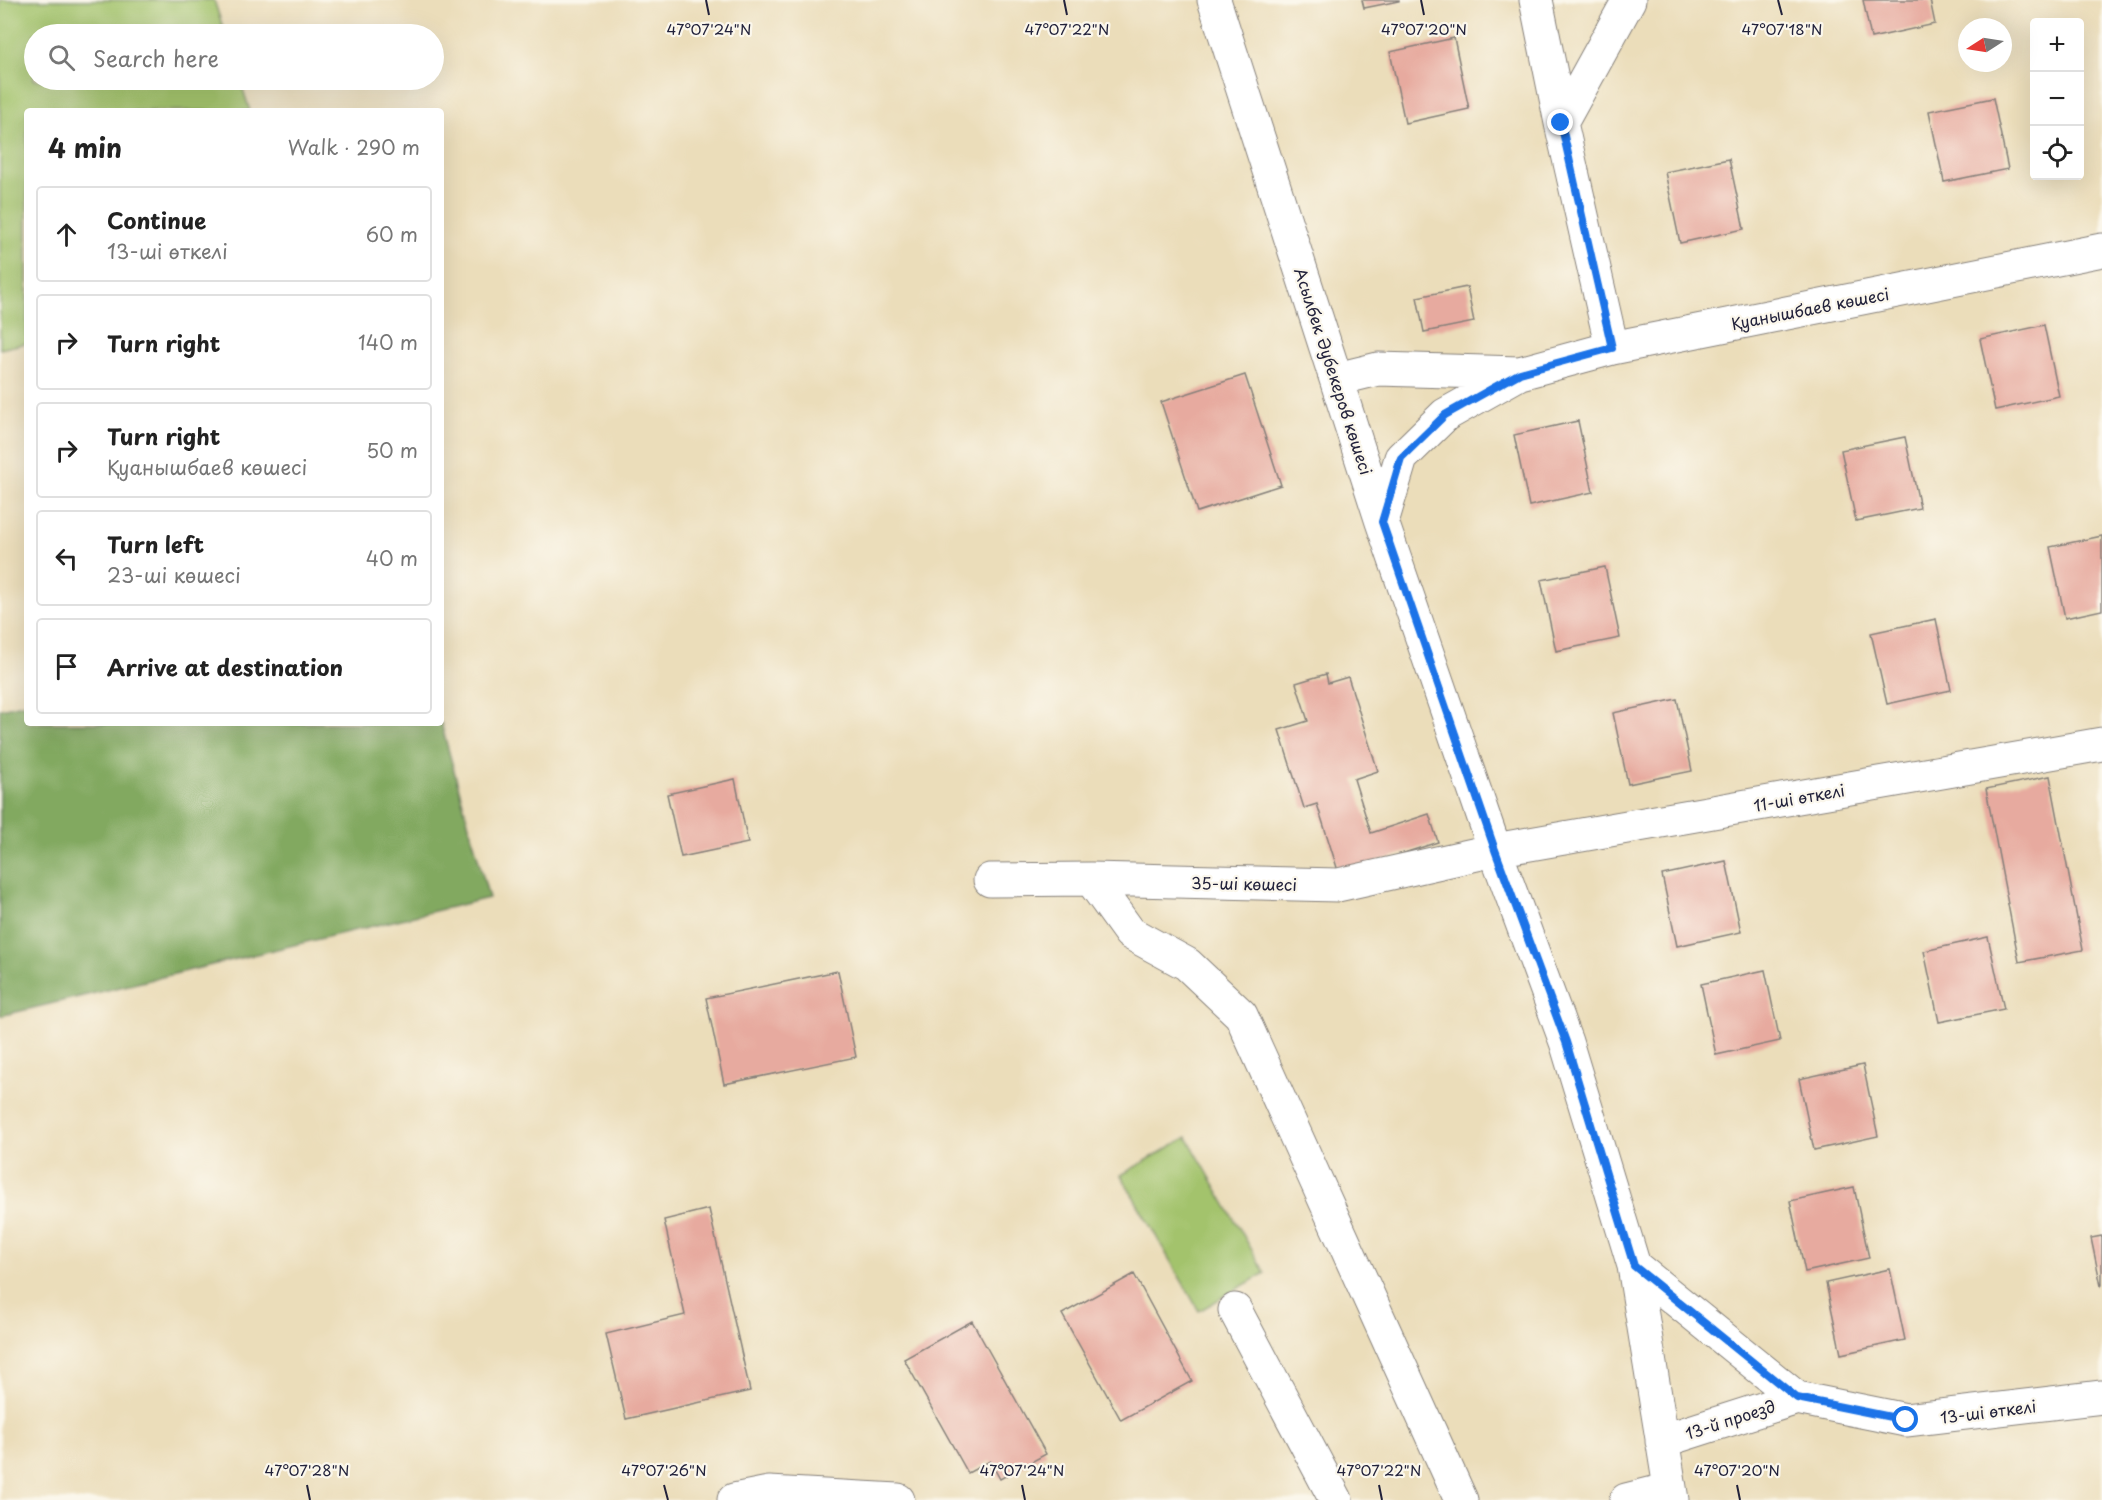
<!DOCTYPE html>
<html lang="en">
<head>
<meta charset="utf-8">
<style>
	body { margin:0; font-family:"Playpen Sans",sans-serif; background:#f6f6f6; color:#222 }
	.controls { position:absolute; right:18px; top:18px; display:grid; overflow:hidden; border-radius:6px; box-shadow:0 6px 24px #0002 }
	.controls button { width:54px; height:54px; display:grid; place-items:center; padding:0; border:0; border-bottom:2px solid #e0e0e0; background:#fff; color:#222; font:30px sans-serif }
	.compass { position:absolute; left:1958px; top:18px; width:54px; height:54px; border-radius:50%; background:#fff; box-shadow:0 6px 24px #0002; rotate:258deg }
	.stop { position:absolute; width:18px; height:18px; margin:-14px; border:4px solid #1a73e8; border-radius:50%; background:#fff }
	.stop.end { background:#1a73e8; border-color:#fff; box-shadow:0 2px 6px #0008 }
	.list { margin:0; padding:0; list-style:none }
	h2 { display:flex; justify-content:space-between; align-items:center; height:78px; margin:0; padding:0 24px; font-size:26px }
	h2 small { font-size:20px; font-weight:400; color:#767676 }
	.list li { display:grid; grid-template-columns:39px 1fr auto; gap:18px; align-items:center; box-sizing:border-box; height:96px; margin:0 12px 12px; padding:0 12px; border:2px solid #e0e0e0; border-radius:6px }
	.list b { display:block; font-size:22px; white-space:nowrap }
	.list p { margin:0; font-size:20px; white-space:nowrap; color:#767676 }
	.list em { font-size:20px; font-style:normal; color:#767676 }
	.icon { flex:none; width:33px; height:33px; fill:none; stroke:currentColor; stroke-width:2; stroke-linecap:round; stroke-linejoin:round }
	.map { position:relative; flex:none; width:2102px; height:1500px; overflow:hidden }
	.search { position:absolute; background:#fff; box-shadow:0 6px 24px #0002; left:24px; top:24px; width:420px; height:66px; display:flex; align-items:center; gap:15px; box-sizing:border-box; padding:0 21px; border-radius:33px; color:#767676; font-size:22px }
	.panel { position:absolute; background:#fff; box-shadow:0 6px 24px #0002; left:24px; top:108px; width:420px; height:618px; border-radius:6px }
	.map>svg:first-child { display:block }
	.green { fill:#a3c36c; stroke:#627254; stroke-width:1.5 }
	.forest { fill:#82a960; stroke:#52664e; stroke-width:1.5 }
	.building { fill:#e7aa9f }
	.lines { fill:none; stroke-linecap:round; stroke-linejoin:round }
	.minor-casing { stroke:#86807a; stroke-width:35 }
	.minor { stroke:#fff; stroke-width:33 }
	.route { stroke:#1a73e8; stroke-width:8 }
	.ticks { fill:none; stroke:#22223b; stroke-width:2 }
	.labels { text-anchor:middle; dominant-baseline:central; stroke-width:4.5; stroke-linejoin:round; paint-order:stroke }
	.street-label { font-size:16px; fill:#22223b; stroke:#fbf7ec }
	.ticks-label { font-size:15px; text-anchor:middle; fill:#22223b; stroke:#fbf7ec; stroke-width:4.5; stroke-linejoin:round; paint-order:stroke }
</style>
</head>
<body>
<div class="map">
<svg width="2102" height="1500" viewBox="0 0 2102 1500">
	<rect width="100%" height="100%" fill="#fbf7ec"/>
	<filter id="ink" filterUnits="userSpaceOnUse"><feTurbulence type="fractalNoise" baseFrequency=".0167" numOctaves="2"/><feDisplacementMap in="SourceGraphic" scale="12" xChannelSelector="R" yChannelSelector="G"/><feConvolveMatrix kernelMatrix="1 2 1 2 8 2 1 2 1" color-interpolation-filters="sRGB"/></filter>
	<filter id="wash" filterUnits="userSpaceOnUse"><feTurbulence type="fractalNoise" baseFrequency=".008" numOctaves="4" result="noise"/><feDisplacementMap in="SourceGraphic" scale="24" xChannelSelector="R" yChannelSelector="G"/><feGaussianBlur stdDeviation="1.35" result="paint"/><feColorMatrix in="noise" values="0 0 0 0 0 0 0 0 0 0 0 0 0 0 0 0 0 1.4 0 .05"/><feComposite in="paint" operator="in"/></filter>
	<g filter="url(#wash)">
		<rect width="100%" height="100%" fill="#ebddba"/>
		<path class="green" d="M0,0H214L225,34H34V80H240L250,111H27V343L0,349Z
			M1187,1137L1265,1273L1199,1311L1121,1175Z"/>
		<path class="forest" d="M27,703V723H441L489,898L0,1016V709Z"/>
		<g id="blocks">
			<path class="building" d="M1362,0H1399V1L1364,8Z
				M1863,0H1930L1935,24L1871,38Z
				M1454,38L1469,109L1405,123L1390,52Z
				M1993,98L2008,169L1944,182L1929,111Z
				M1729,159L1744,229L1680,243L1665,172Z
				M1467,287L1474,322L1424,332L1417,297Z
				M2044,325L2059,396L1995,410L1980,339Z
				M1245,375L1281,485L1197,512L1161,402Z
				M1578,421L1593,492L1529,506L1514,435Z
				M1905,437L1920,508L1856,521L1841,450Z
				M2102,536V610L2065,618L2050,547Z
				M1605,567L1620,638L1556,651L1541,580Z
				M1936,619L1951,690L1887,704L1871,633Z
				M1326,674L1328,683L1348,677L1378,771L1354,779L1371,833L1429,814L1438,842L1339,874L1317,804L1304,808L1279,730L1308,721L1296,683Z
				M1677,699L1692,771L1628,784L1613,713Z
				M2050,776L2083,950L2019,962L1986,789Z
				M735,779L748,843L681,857L667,794Z
				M1726,861L1741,932L1677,946L1662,875Z
				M1988,937L2004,1009L1939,1022L1924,951Z
				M1765,970L1780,1041L1716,1055L1701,984Z
				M838,971L856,1057L724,1084L706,998Z
				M1863,1065L1878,1136L1814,1150L1799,1079Z
				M1854,1187L1869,1258L1805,1272L1790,1201Z
				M709,1209L750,1391L626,1419L606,1334L685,1315L664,1220Z
				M2102,1236V1285L2101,1286L2091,1238Z
				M1890,1269L1905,1340L1841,1354L1826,1283Z
				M1134,1274L1192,1381L1121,1420L1062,1314Z
				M972,1321L1046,1454L1000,1479L990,1461L968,1473L904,1359Z"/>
		</g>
	</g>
	<g filter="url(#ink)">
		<use href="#blocks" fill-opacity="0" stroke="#86807a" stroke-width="1.5"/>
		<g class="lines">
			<defs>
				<path id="minor" d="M1214,0L1382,522L1495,850L1566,1042L1634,1266L1672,1500
					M1536,0L1561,123L1612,348
					M1561,123L1629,0
					M1337,379L1378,369L1520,373L1612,348L2102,250
					M1382,522L1401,458L1445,415L1518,374
					M1091,879L1130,933L1187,964L1241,1015L1461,1500
					M990,880L1091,879L1338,885L1495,850L2102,744
					M1634,1266L1797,1398L1906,1420L2102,1397
					M1235,1310L1336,1500
					M1662,1441L1797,1398
					M734,1500L769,1493L898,1500
					M1626,1500L1670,1489"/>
			</defs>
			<use href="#minor" class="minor-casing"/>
			<use href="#minor" class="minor"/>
		</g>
	</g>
	<g class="lines" filter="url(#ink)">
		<path class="route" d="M1561,123L1612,348L1520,373L1445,415L1401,458L1382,522L1495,850L1566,1042L1634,1266L1797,1398L1906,1420"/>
	</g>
	<path class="ticks" d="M706,0L709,15M1064,0L1067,15M1421,0L1424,15M1778,0L1782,15M307,1485L310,1500M664,1485L668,1500M1022,1485L1025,1500M1379,1485L1382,1500M1737,1485L1740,1500"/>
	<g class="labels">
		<g class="street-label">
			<text transform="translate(1810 308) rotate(-11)">Қуанышбаев көшесі</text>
			<text transform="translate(1334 371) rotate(72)">Асылбек Әубекеров көшесі</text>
			<text transform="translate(1799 797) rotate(-10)">11-ші өткелі</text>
			<text transform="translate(1244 883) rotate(1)">35-ші көшесі</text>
			<text transform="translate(1988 1411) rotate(-7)">13-ші өткелі</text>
			<text transform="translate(1730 1419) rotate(-18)">13-й проезд</text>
		</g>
	</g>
	<g class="ticks-label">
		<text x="709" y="35">47°07'24"N</text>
		<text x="1067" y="35">47°07'22"N</text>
		<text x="1424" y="35">47°07'20"N</text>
		<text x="1782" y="35">47°07'18"N</text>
		<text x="307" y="1476">47°07'28"N</text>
		<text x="664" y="1476">47°07'26"N</text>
		<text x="1022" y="1476">47°07'24"N</text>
		<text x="1379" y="1476">47°07'22"N</text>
		<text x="1737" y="1476">47°07'20"N</text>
	</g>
</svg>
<div class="controls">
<button>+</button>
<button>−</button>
<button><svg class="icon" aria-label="locate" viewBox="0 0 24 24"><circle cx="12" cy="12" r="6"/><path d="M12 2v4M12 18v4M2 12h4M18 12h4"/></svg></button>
</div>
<svg class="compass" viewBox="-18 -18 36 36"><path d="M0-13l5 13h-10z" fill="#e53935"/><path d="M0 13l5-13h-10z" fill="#767676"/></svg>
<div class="stop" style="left:1906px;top:1420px"></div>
<div class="stop end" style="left:1561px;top:123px"></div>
<div class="search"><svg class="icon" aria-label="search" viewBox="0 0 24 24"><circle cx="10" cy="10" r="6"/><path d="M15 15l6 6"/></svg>Search here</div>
<section class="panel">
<h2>4 min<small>Walk · 290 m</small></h2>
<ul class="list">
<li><svg class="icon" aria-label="ahead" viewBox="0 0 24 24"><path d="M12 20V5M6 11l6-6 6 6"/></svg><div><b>Continue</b><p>13-ші өткелі</p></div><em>60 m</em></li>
<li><svg class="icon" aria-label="right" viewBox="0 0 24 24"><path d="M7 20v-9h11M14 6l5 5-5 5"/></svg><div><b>Turn right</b></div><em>140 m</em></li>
<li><svg class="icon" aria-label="right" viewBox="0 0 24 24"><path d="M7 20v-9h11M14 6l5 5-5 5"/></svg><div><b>Turn right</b><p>Қуанышбаев көшесі</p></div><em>50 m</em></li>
<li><svg class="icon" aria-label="left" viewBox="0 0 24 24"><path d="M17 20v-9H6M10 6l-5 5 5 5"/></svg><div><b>Turn left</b><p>23-ші көшесі</p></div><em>40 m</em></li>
<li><svg class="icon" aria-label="arrive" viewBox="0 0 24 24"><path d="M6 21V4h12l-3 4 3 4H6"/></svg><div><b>Arrive at destination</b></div></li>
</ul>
</section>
</div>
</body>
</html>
